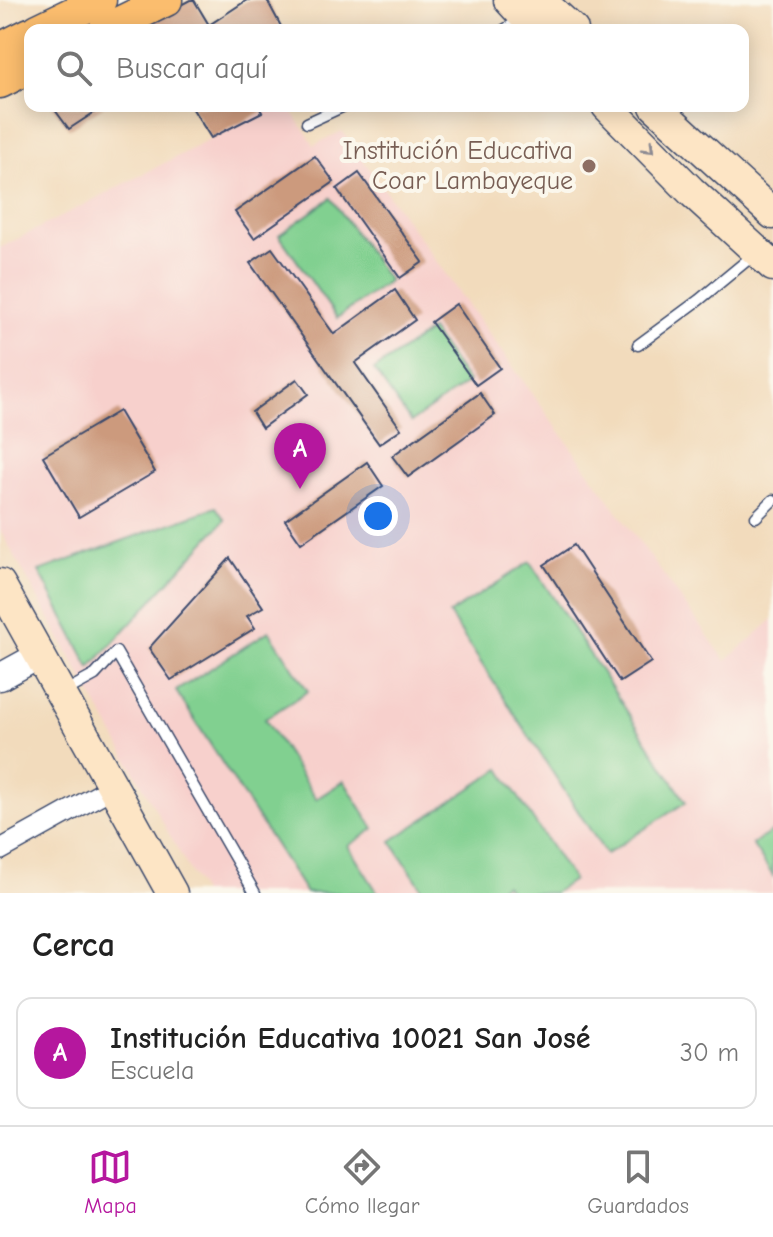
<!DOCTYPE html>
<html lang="es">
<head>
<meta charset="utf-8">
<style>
	body { margin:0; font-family:"Comic Neue",sans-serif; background:#f6f6f6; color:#222 }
	.you { position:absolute; left:378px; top:516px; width:28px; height:28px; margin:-20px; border:6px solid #fff; border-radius:50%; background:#1a73e8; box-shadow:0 0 0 12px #1a73e833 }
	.badge { display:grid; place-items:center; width:52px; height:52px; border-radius:50%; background:#b5179e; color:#fff; font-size:26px; font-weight:700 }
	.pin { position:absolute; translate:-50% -66px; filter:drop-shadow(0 2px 4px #0008) }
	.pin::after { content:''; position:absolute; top:42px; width:28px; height:24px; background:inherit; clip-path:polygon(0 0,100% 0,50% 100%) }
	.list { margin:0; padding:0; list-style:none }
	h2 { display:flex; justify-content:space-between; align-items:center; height:104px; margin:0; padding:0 32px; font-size:34px }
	h2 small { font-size:26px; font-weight:400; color:#767676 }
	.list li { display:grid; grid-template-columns:52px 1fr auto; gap:24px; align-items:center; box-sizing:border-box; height:112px; margin:0 16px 16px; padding:0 16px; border:2px solid #e0e0e0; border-radius:16px }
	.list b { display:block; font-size:30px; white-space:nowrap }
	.list p { margin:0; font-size:26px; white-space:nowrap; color:#767676 }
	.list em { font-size:26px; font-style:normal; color:#767676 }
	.icon { flex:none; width:44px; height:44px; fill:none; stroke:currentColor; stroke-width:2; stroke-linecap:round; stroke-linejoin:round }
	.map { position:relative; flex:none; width:773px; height:893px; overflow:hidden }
	.search { position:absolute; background:#fff; box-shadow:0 4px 20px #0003; left:24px; right:24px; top:24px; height:88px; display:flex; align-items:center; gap:20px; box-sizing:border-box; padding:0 28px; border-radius:16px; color:#767676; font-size:30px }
	.sheet { height:232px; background:#fff }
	nav { display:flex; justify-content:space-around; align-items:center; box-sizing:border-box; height:112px; border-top:2px solid #e0e0e0; background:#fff; font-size:22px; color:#767676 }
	nav a { display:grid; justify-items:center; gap:4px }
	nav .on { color:#b5179e }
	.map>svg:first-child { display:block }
	.built { fill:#f7d0cc }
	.green { fill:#81d090; stroke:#4e8077; stroke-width:2 }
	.building { fill:#cc9a7d }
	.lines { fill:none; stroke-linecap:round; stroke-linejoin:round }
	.service-casing { stroke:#3b496c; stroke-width:13 }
	.minor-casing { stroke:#3b496c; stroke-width:23 }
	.tertiary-casing { stroke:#3b496c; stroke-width:29 }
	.secondary-casing { stroke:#3b496c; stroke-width:33 }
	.primary-casing { stroke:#3b496c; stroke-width:35 }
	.service { stroke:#fff; stroke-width:10 }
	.minor { stroke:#fff; stroke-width:20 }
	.tertiary { stroke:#fff; stroke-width:26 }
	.secondary { stroke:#fde5c5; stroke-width:30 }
	.primary { stroke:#fbbd6e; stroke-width:32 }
	.oneway { stroke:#8c8a92 }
	.education-dot { fill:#8d6e63; stroke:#fbf7ec; stroke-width:3 }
	.labels { text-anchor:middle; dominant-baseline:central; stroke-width:8; stroke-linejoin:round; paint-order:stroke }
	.education-label { font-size:26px; fill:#785e54; stroke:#fbf7ec; text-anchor:end }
</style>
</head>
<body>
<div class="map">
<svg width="773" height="893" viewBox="0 0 773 893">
	<rect width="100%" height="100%" fill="#fbf7ec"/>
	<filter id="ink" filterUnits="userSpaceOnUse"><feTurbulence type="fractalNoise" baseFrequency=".0125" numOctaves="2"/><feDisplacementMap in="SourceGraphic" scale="16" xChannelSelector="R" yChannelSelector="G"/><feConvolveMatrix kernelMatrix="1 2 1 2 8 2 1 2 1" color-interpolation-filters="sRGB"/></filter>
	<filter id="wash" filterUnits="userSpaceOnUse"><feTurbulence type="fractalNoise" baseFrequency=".006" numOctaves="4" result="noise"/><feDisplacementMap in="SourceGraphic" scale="32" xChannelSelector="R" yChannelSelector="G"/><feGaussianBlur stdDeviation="1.8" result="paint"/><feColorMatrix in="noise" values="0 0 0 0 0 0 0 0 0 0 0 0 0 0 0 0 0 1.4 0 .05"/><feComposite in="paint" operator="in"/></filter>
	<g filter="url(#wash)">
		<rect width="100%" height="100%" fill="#f2dbbc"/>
		<path class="built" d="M275,106H289L314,145L342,131L726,661L773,619V893H202L0,530V248Z"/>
		<path class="green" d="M331,198L389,281L337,318L279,235Z
			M431,330L468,382L411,422L374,370Z
			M216,507L225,520L90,668L39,571Z
			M530,562L686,802L606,854L449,614Z
			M269,631L308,691L265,719L316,799L344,781L374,829L348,846L378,893H306L176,691Z
			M500,769L573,880L554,893H511L505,884L491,893H425L391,841Z
			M773,831V876L752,844Z"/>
		<g id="blocks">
			<path class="building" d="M190,0H194L209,25L247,0H267L283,30H145L142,26Z
				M52,106H104L69,129Z
				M191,106H258L262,112L211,138Z
				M315,156L334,182L254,238L235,212Z
				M359,173L423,262L400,278L337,189Z
				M272,248L334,334L395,290L415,320L355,363L401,429L379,444L250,263Z
				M456,304L500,368L476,385L431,322Z
				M297,379L308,394L262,428L252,412Z
				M480,393L495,415L408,477L392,456Z
				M119,411L155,472L79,517L43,456Z
				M367,462L383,486L301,543L285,520Z
				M574,545L651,662L620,682L544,565Z
				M230,558L263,607L247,616L255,628L171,680L149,648Z"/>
		</g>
	</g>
	<g filter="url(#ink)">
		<use href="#blocks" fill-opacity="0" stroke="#3b496c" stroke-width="2"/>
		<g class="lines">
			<defs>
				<path id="service" d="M504,30L523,18
					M307,123L344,106
					M638,345L699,300L756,253
					M756,517L773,500
					M62,693L95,675L116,652L255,893"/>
				<path id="minor" d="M0,850L113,787"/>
				<path id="tertiary" d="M0,677L40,655"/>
				<path id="secondary" d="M509,0L537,30
					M540,0L573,30
					M607,106L691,191L773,266
					M655,106L773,214
					M0,584L172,893"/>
				<path id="primary" d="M38,30L100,0
					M105,30L166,0
					M0,49L30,34
					M0,82L30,67"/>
			</defs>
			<use href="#service" class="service-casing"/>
			<use href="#minor" class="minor-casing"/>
			<use href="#tertiary" class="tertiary-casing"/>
			<use href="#secondary" class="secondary-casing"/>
			<use href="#primary" class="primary-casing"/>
			<use href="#service" class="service"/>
			<use href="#minor" class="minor"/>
			<use href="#tertiary" class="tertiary"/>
			<use href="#secondary" class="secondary"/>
			<use href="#primary" class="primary"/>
		</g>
		<defs><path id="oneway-chevron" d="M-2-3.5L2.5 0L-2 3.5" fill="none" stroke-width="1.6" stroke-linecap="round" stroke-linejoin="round" transform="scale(2)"/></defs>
		<use class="oneway" href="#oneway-chevron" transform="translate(649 148) rotate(45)"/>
	</g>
	<circle class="education-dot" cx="589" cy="166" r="8"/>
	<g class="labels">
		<g class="education-label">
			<text x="573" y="151">Institución Educativa<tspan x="573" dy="30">Coar Lambayeque</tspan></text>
		</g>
	</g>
</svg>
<div class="you"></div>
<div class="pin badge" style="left:300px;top:489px">A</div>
<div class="search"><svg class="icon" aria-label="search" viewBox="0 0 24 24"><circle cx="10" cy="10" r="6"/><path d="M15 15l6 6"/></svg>Buscar aquí</div>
</div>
<section class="sheet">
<h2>Cerca<small></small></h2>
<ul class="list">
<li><span class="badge">A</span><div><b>Institución Educativa 10021 San José</b><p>Escuela</p></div><em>30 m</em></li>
</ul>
</section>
<nav>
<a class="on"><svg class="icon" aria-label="map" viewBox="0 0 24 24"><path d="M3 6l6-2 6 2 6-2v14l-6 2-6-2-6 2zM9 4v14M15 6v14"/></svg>Mapa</a>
<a><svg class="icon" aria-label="directions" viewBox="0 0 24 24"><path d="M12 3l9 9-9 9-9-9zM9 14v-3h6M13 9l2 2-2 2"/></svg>Cómo llegar</a>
<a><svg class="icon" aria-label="saved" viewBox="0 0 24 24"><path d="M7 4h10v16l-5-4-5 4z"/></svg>Guardados</a>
</nav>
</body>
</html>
